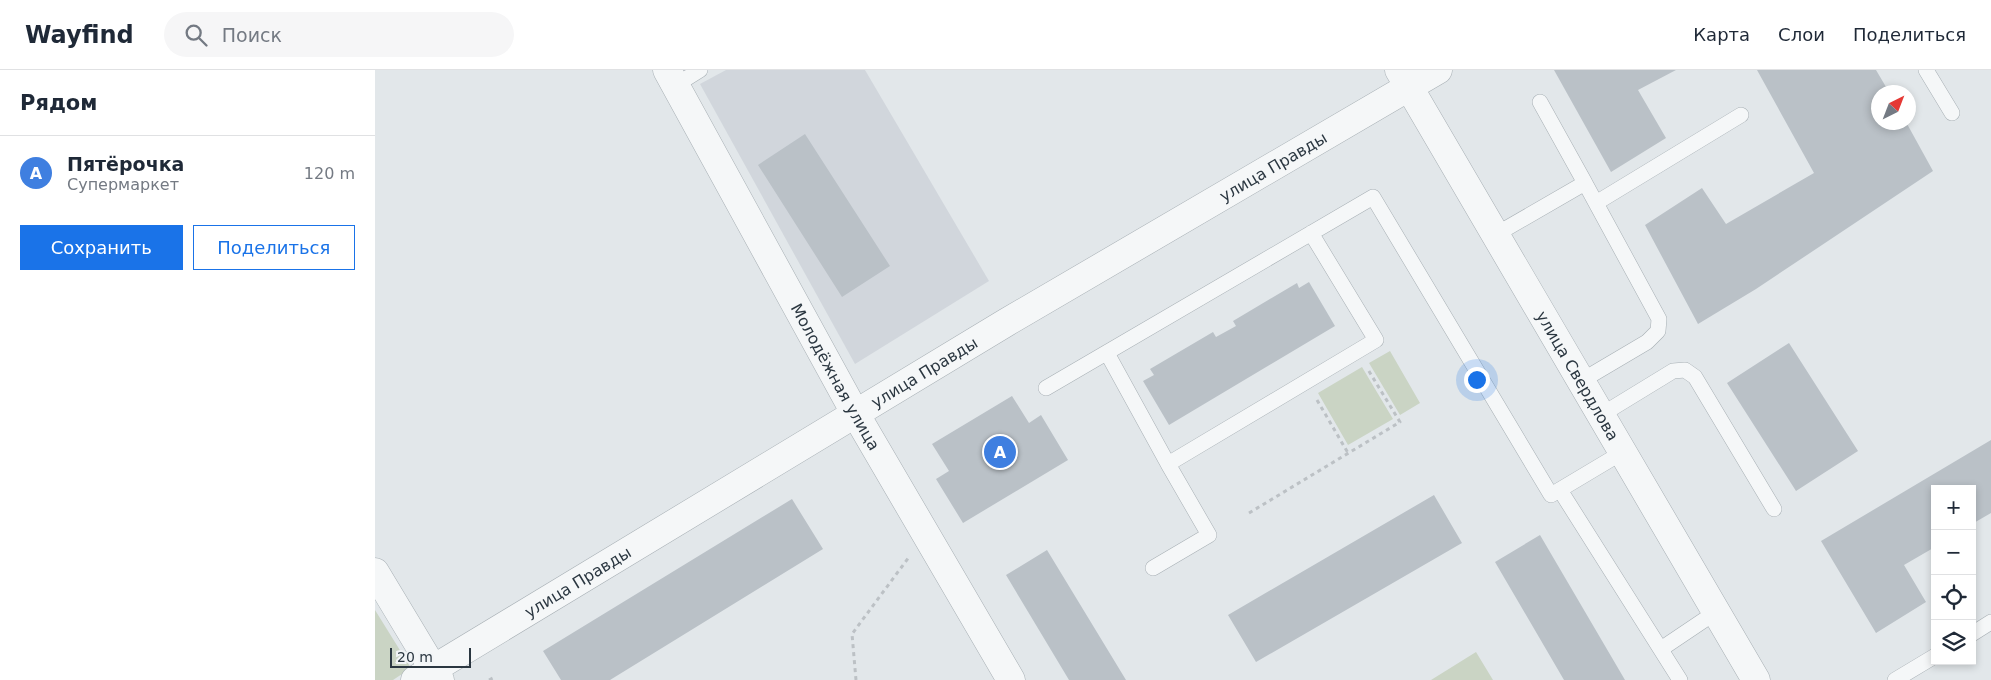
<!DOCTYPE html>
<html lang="ru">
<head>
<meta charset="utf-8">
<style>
	body { margin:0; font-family:"DejaVu Sans",sans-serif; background:#f6f6f7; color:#1f2937 }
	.controls { position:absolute; right:15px; bottom:15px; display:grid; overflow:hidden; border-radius:0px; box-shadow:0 2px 8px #0003 }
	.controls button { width:45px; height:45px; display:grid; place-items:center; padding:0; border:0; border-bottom:1px solid #e0e1e3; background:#fff; color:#1f2937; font:25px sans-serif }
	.compass { position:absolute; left:1496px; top:15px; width:45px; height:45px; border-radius:50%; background:#fff; box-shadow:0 2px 8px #0003; rotate:42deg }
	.scale { position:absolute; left:15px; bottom:12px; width:81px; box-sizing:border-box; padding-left:5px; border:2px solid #2b3741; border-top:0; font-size:14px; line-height:18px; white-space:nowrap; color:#2b3741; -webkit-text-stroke:4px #f2f5f7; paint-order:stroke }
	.you { position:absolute; left:1101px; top:309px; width:18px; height:18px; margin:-12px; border:4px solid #fff; border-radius:50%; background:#1a73e8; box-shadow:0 0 0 8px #1a73e833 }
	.badge { display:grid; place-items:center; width:32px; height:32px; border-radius:50%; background:#1a73e8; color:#fff; font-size:16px; font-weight:700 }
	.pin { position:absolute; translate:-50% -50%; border:2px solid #fff; box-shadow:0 1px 5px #0006 }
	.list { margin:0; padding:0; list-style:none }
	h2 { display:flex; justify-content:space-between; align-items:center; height:65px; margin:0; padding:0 20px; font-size:21px }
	h2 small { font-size:16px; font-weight:400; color:#747a83 }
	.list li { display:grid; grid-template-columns:32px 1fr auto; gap:15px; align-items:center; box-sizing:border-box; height:75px; padding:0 20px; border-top:1px solid #e0e1e3 }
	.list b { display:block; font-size:19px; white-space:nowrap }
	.list p { margin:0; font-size:16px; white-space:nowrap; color:#747a83 }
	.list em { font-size:16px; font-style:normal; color:#747a83 }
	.actions { display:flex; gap:10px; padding:15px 20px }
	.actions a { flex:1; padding:11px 0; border:1px solid #1a73e8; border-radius:0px; text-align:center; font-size:18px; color:#1a73e8 }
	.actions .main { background:#1a73e8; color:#fff }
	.icon { flex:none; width:28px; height:28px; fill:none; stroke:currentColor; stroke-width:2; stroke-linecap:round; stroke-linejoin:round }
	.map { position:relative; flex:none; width:1616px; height:610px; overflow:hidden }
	header { display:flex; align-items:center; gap:30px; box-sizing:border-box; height:70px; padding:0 25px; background:#fff; border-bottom:1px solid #e0e1e3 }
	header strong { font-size:24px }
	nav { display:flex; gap:28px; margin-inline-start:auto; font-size:18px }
	.search { width:350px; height:45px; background:#f6f6f7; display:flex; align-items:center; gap:12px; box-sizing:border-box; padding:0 18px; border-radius:28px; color:#747a83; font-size:19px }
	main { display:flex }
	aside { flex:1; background:#fff }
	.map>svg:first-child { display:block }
	.built { fill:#d1d6dc }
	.green { fill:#cad4c4 }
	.building { fill:#bac1c7 }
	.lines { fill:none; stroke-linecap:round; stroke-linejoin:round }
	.service-casing { stroke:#a7afb4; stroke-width:16 }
	.minor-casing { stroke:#a7afb4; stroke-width:29 }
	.path { stroke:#bcc1c5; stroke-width:3; stroke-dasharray:4 4; stroke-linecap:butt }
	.service { stroke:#f5f7f8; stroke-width:15 }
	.minor { stroke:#f5f7f8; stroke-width:28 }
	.labels { text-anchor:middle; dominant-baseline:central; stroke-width:5; stroke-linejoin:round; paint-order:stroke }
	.street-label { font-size:16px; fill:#2b3741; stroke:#f2f5f7 }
</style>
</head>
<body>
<header>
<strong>Wayfind</strong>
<div class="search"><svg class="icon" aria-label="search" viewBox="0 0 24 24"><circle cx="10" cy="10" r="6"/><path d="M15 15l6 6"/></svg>Поиск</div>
<nav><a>Карта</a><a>Слои</a><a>Поделиться</a></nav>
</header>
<main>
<aside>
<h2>Рядом<small></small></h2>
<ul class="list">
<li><span class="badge" style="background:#3f7fe0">A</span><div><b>Пятёрочка</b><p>Супермаркет</p></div><em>120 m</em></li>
</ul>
<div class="actions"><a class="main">Сохранить</a><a>Поделиться</a></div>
</aside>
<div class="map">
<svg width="1616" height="610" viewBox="0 0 1616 610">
	<rect width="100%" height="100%" fill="#e2e7ea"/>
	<path class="built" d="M351,0H490L614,211L480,294L325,14Z"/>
	<path class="green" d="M1015,281L1045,333L1025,345L994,293Z
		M987,297L1018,349L973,375L943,323Z
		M0,540L36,598L18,610H0Z
		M1101,582L1118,610H1056Z"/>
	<path class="building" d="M1179,0H1301L1263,20L1291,68L1236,102Z
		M1382,0H1501L1514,22H1504V52H1531L1558,101L1381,219L1323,254L1270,155L1327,118L1351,154L1439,103Z
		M430,64L515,196L467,227L383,95Z
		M934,212L960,256L794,355L768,311L779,305L775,299L838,262L841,267L861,256L858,251L922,213L924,218Z
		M1414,273L1483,381L1421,421L1352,313Z
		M637,326L654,353L666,345L693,390L588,453L561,409L574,401L557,374Z
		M1616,370V443L1597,454V419H1560V477L1529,495L1551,532L1501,563L1446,471Z
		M1059,425L1087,473L881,592L853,545Z
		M417,429L448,479L235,610H186L168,581Z
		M1165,465L1250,610H1189L1120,492Z
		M672,480L751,610H694L631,505Z"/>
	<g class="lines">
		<defs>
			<path id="service" d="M1551,0L1577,43
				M301,15L325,0
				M1165,32L1210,113
				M1221,133L1366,45
				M1120,165L1210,113L1284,249L1283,261L1272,272L1206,311
				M732,283L793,394L1001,270L936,163
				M671,318L998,127L1176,425L1248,382
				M1226,345L1298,301L1310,300L1320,307L1399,439
				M1185,420L1305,610
				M778,498L834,465L793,394
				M1597,564L1616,552
				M1286,579L1341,542
				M1520,610L1560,586"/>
			<g id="minor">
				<path id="s1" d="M292,0L480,343L636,610"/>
				<path id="s2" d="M1024,0L1381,610"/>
				<path d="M0,502L65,610"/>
				<path id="s3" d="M40,610L632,252L1063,0"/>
			</g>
		</defs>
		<use href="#service" class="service-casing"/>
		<use href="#minor" class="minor-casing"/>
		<path class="path" d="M942,330L973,383
			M874,443L1025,352L992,298
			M114,610L118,608L119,610
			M481,610L477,564L534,487"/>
		<use href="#service" class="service"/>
		<use href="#minor" class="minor"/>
	</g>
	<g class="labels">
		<g class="street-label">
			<text stroke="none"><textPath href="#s3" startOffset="1000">улица Правды</textPath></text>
			<text stroke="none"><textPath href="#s3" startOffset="595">улица Правды</textPath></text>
			<text stroke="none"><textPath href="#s2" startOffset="354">улица Свердлова</textPath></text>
			<text stroke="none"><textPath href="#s1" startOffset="350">Молодёжная улица</textPath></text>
			<text stroke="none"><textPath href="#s3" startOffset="190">улица Правды</textPath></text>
		</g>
	</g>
</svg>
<div class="controls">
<button>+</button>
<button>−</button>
<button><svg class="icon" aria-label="locate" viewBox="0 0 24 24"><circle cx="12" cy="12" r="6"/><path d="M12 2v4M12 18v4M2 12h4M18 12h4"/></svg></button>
<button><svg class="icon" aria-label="layers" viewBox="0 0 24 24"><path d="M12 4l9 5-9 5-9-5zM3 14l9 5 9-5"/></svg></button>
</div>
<svg class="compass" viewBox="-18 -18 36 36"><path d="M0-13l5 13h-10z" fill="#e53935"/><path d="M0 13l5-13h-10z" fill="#747a83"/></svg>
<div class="scale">20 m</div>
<div class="you"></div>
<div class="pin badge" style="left:625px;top:382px;background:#3f7fe0">A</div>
</div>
</main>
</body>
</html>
